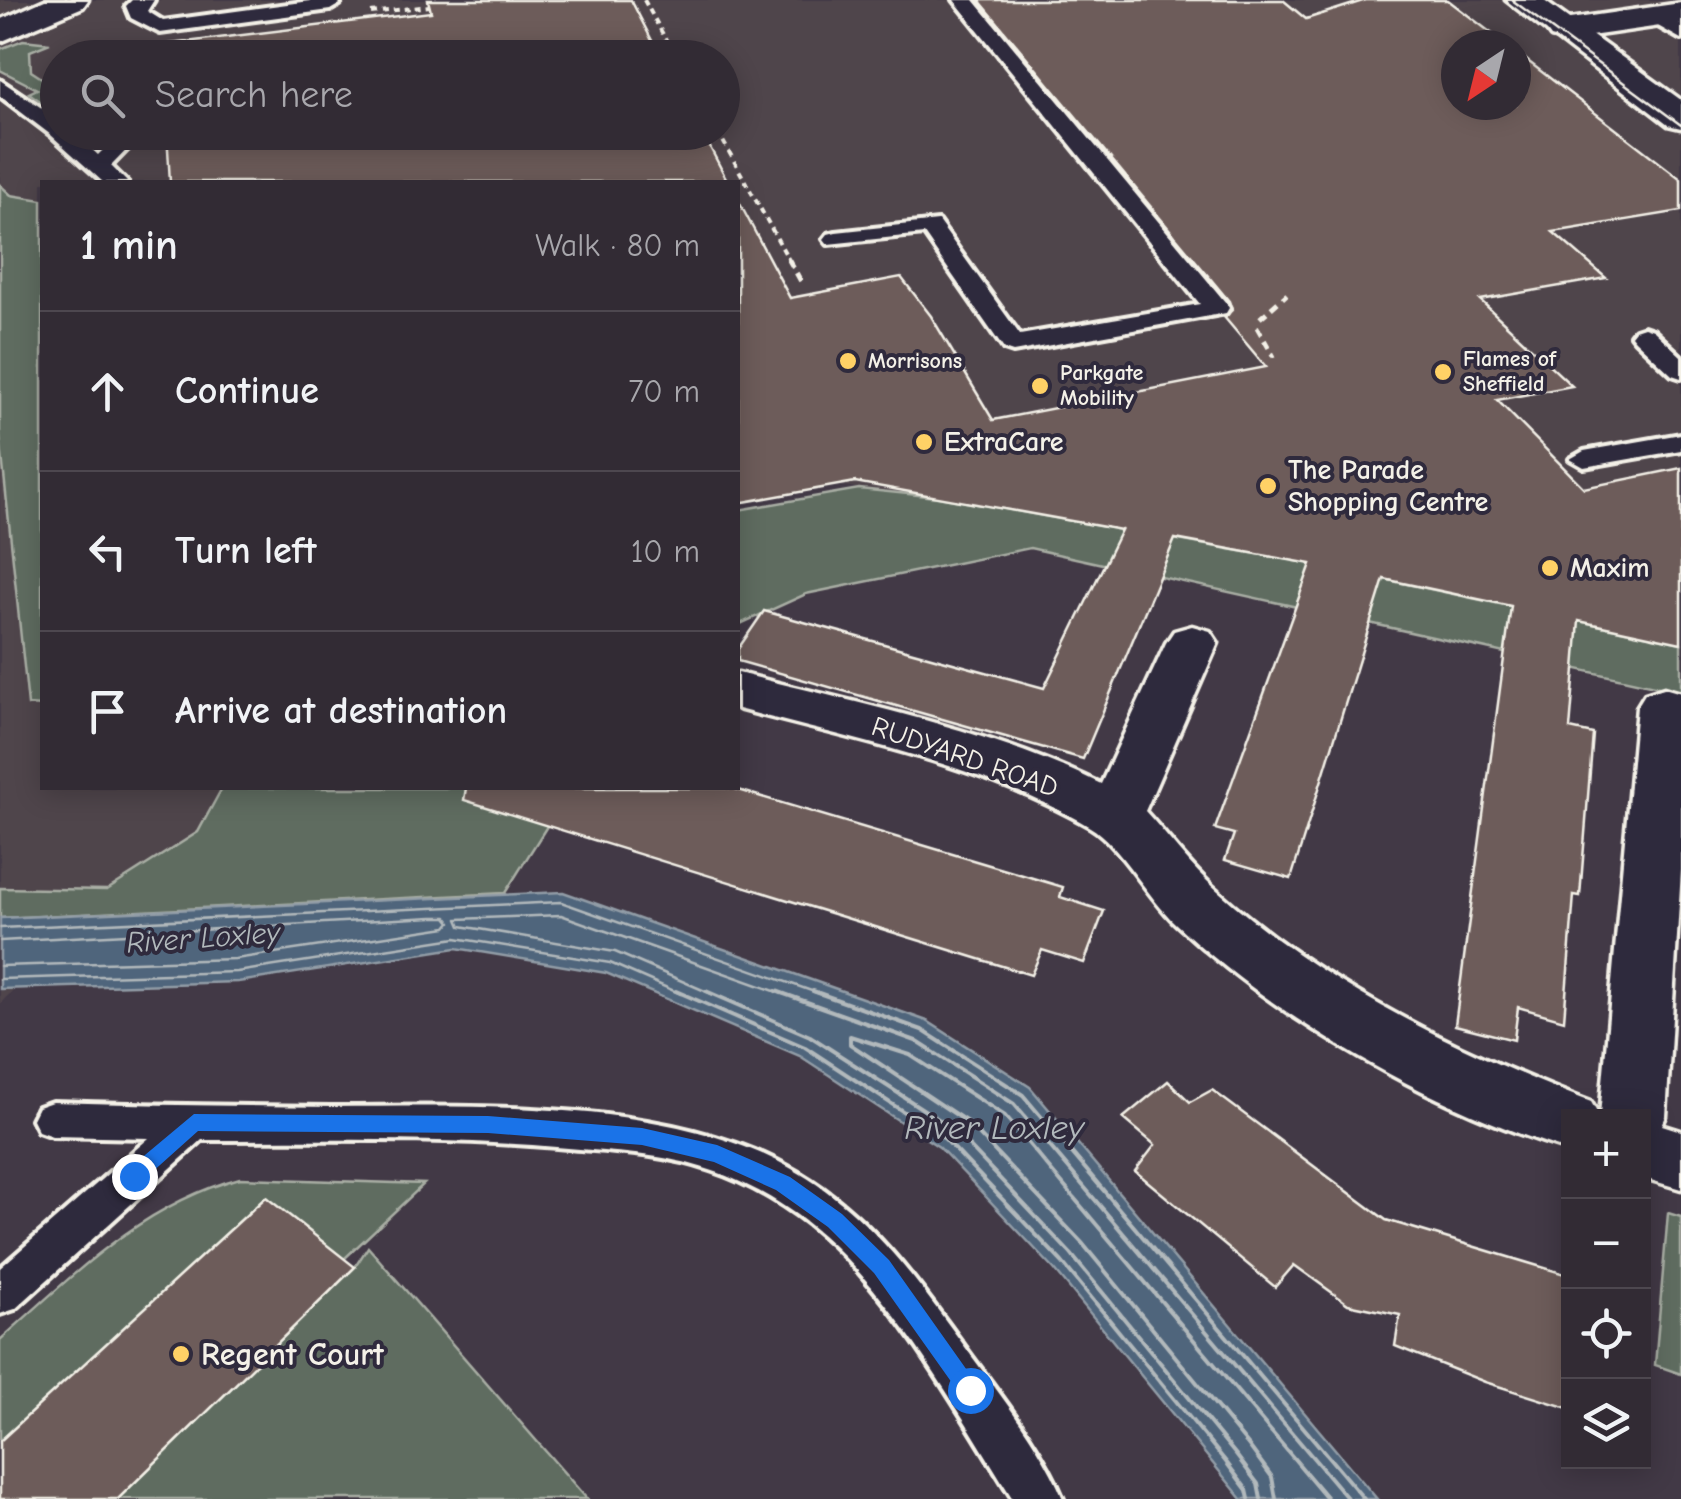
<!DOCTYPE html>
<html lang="en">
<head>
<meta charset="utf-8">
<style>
	body { margin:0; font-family:"Comic Neue",sans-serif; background:#3d3740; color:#f1f3f6 }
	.controls { position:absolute; right:30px; bottom:30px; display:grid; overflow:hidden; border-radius:0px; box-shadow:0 5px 25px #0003 }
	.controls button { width:90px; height:90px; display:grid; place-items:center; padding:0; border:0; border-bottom:2px solid #4d474f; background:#322b34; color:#f1f3f6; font:50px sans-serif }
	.compass { position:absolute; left:1441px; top:30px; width:90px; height:90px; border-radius:50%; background:#322b34; box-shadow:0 5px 25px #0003; rotate:215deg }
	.stop { position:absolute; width:30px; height:30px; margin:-22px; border:8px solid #1a73e8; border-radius:50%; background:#fff }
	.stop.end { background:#1a73e8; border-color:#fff; box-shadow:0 2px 10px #0008 }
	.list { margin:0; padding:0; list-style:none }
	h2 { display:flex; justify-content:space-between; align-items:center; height:130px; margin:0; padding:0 40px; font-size:42px }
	h2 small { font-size:32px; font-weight:400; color:#a8a7ac }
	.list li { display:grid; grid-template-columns:65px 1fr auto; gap:30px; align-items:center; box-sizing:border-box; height:160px; padding:0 40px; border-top:2px solid #4d474f }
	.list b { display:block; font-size:38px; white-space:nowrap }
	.list em { font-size:32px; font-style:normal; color:#a8a7ac }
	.icon { flex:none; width:55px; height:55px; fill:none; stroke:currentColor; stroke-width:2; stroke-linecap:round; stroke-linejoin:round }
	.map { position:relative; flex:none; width:1681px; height:1499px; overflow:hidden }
	.search { position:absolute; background:#322b34; box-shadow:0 5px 25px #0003; left:40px; top:40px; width:700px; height:110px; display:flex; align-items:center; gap:25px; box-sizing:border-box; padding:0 35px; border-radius:55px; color:#a8a7ac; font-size:38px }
	.panel { position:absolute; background:#322b34; box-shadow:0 5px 25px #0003; left:40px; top:180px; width:700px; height:610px; border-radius:0px }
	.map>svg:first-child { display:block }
	.built { fill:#4f444c; fill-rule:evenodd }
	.green { fill:#5e6c61; stroke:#a9aea4; stroke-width:2.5 }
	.water { fill:#50657b; stroke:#929da7; stroke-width:2.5 }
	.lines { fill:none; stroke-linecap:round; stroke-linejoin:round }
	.shore-far1 { stroke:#b2b9bc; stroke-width:2.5 }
	.shore { stroke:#b2b9bc; stroke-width:4 }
	.building { fill:#6d5c5a; stroke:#f4f1e8; stroke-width:2.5 }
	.service-casing { stroke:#f4f1e8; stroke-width:8 }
	.minor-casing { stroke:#f4f1e8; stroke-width:7 }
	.tertiary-casing { stroke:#f4f1e8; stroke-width:7 }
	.path-far1 { stroke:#f4f1e8; stroke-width:4; stroke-dasharray:6 5; stroke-linecap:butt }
	.path { stroke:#f4f1e8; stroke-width:5; stroke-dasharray:9 6; stroke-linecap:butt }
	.service { fill:#2f2a3d; fill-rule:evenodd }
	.minor { fill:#2f2a3d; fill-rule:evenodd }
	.tertiary { fill:#2f2a3d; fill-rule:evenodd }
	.tram { stroke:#f4f1e8; stroke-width:2.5 }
	.route { fill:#1a73e8 }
	.poi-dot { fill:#ffd166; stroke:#2f2a3d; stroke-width:4 }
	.labels { text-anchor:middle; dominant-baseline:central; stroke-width:8; stroke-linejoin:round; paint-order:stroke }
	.far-poi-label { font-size:22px; font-weight:bold; fill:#f4f1e8; stroke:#2f2a3d; text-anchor:start }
	.poi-label { font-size:28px; font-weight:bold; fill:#f4f1e8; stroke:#2f2a3d; text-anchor:start }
	.street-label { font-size:28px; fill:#f4f1e8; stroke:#2f2a3d }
	.water-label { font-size:30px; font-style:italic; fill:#b2b9bc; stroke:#2f2a3d }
	.near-poi-label { font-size:32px; font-weight:bold; fill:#f4f1e8; stroke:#2f2a3d; text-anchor:start }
	.near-water-label { font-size:35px; font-style:italic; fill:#b2b9bc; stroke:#2f2a3d }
</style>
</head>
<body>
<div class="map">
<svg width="1681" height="1499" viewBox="0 0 1681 1499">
	<rect width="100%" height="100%" fill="#423946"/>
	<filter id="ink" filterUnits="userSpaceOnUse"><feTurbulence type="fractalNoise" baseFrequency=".01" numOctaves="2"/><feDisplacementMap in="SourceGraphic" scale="20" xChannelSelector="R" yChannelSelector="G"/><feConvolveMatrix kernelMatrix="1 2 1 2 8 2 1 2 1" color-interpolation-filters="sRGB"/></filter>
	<g filter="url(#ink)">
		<path class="built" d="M0,0H1681V643L1313,564L938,497L832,485L738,503V182H42V788H281L238,982L14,989L0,1004ZM1456,45H1516V105H1456ZM58,58H722V132H58Z"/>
		<path class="green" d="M23,40L50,43L30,51L31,71L57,88V113L29,93L37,89L0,70V49Z
			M0,185L11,195L42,200V706L28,705L0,436Z
			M859,489L938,497L1313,564L1681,643V692L1030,548L806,594L738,625V510Z
			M222,788H571L505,893L0,918V888L107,890L198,832Z
			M240,1178L424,1184L344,1259L265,1198L0,1441V1340C73,1275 143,1204 240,1178Z
			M1668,1213L1681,1217V1374L1655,1365Z
			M368,1247L587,1499H118L355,1267Z"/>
		<path class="water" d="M563,892L927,1021L1030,1087L1377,1499H1242L1054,1269L939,1147L800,1056L606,973L456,948L238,982L0,989V918Z"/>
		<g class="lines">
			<path class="shore-far1" d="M0,928L561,902L820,994
				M0,941L433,917H447L451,922L447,927L235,959L0,966
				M0,979L237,972L456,938L610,963L681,994
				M712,994L615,952L461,926L458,919L561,915L783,994"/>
			<path class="shore" d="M676,991L805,1047L945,1139L1062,1262L1226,1462L1247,1490L1249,1499
				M706,991L810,1036L952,1128L1071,1254L1236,1455L1258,1484L1261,1499
				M776,991L916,1041L1014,1104L1348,1499
				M813,991L922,1030L1023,1095L1364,1499
				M1276,1499L1272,1477L1249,1446L1083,1244L967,1122L850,1044V1036L910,1055L1005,1116L1328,1499"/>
		</g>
		<path class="building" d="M428,0H631L661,58H162L161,45L431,12Z
			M979,0H1283L1306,19L1366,0H1448L1507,45H1456V105H1516V52L1681,179V211L1553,232L1606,278L1480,300L1572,386L1497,400L1584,488L1681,468V643L1579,621L1570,729L1593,734L1580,896L1574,895L1564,1020L1518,1007L1514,1040L1455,1025L1511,606L1384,579L1291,879L1225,860L1234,834L1215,829L1311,564L1175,539L1083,759L738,661V649L764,611L1044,688L1121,530L855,482L738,503V200L790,298L901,277L931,316L993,420L1266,367L1224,317L1232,310L1229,301Z
			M167,132H702L728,182H170Z
			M466,788H732L1063,887L1060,897L1104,911L1084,963L1042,950L1031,975L464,800Z
			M1168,1081L1190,1102L1212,1090L1386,1220L1568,1275V1408L1485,1382L1395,1346L1400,1315L1348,1304L1294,1265L1275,1287L1135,1171L1155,1145L1123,1118Z
			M266,1197L355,1267L118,1499H0V1441Z"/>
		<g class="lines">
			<defs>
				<path id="service" d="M132,0H154L147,11L163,21L317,0H337L340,4L330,10L160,33L131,18L126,6Z
					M954,0H974L1226,303L1229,308L1226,313L1013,352L1004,349L924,234L828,244L824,239L828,234L836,232L938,221L1020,335L1200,304Z
					M1656,11L1681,24V39L1649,21L1646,17Z
					M103,47L110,49L115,58H95L96,49Z
					M0,80L58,119V132H73L98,155L121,132H144L111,166L127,182H103L51,135L0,96Z
					M1644,327L1653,330L1681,356V378L1672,375L1635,340L1631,335L1635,330Z
					M1681,434V450L1584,467L1570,459L1584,451Z
					M52,1102C145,1105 239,1106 332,1107C475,1107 674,1097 799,1173C871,1216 916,1280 965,1347C999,1394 1041,1445 1063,1499H1013C959,1413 898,1302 822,1235C790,1207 750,1183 710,1170C665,1154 615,1152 568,1148C446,1137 324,1140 202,1140L15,1309L0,1314V1268L149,1138L52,1136L38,1131L32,1119L38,1107Z"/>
				<path id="minor" d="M45,0H88L83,7L0,42V20Z
					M1681,3V23L1563,40L1551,37L1546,30L1551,23L1563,20Z
					M1192,626L1210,631L1218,643L1145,811C1169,837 1191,868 1218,891C1324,986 1459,1052 1591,1102L1599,1116H1568V1150C1434,1109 1278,1020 1176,924C1149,899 1119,844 1090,827C984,765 855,740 738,709V673C856,703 992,730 1101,784L1166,643L1174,631Z
					M1664,688L1681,693V870L1666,1116L1662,1125L1681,1131V1189L1644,1178V1116H1600L1637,707L1645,694Z"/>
				<path id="tertiary" d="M1506,0H1543L1681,100V128L1668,125Z"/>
			</defs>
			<use href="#service" class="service-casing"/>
			<use href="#minor" class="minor-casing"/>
			<use href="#tertiary" class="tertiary-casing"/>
			<path class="path-far1" d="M644,0L676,58
				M371,13L429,6
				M718,132L790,262"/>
			<path class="path" d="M789,260L803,285
				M1260,318L1287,294
				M1257,327L1274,357"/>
			<use href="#service" class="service"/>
			<use href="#minor" class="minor"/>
			<use href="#tertiary" class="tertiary"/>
			<path class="tram" d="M1512,0L1681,125"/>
		</g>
	</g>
	<path class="route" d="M194,1114L488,1116L642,1128L717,1145L790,1177L842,1214L889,1260L981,1390L977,1397L970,1400L962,1397L874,1273L828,1227L776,1190L714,1162L642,1145L488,1133L198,1131L141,1182H127V1170Z"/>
	<g class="poi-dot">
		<circle cx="848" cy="361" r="10"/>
		<circle cx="1443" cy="372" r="10"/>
		<circle cx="1040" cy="386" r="10"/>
		<circle cx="924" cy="442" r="10"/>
		<circle cx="1268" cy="486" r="10"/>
		<circle cx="1550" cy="568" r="10"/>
		<circle cx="181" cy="1354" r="10"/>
	</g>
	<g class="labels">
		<g class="far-poi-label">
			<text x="1463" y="359">Flames of<tspan x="1463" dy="25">Sheffield</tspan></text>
			<text x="868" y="361">Morrisons</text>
			<text x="1060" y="373">Parkgate<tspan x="1060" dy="25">Mobility</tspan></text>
		</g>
		<g class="poi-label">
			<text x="944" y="442">ExtraCare</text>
			<text x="1288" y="470">The Parade<tspan x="1288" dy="32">Shopping Centre</tspan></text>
			<text x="1570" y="568">Maxim</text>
		</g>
		<g class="street-label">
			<text transform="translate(965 757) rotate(19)">RUDYARD ROAD</text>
		</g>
		<g class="water-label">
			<text transform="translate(203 938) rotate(-4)">River Loxley</text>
		</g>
		<g class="near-poi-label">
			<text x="201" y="1354">Regent Court</text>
		</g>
		<g class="near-water-label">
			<text x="994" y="1127">River Loxley</text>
		</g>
	</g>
</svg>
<div class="controls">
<button>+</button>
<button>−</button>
<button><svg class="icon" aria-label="locate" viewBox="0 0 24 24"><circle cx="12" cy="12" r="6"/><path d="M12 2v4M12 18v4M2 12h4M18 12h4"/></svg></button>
<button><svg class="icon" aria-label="layers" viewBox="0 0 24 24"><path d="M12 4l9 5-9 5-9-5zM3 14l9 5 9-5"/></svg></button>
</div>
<svg class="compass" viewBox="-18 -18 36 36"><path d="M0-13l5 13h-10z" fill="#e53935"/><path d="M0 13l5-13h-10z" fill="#a8a7ac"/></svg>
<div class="stop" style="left:970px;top:1390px"></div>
<div class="stop end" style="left:134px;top:1176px"></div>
<div class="search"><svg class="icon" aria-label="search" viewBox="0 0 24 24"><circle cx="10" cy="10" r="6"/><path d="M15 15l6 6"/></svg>Search here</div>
<section class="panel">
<h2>1 min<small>Walk · 80 m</small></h2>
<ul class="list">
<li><svg class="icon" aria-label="ahead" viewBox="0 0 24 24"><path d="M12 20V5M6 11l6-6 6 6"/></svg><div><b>Continue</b></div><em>70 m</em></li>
<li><svg class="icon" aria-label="left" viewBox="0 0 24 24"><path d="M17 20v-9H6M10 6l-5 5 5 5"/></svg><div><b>Turn left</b></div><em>10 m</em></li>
<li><svg class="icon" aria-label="arrive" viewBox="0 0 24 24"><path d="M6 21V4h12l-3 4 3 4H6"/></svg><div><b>Arrive at destination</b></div></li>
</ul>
</section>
</div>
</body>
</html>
